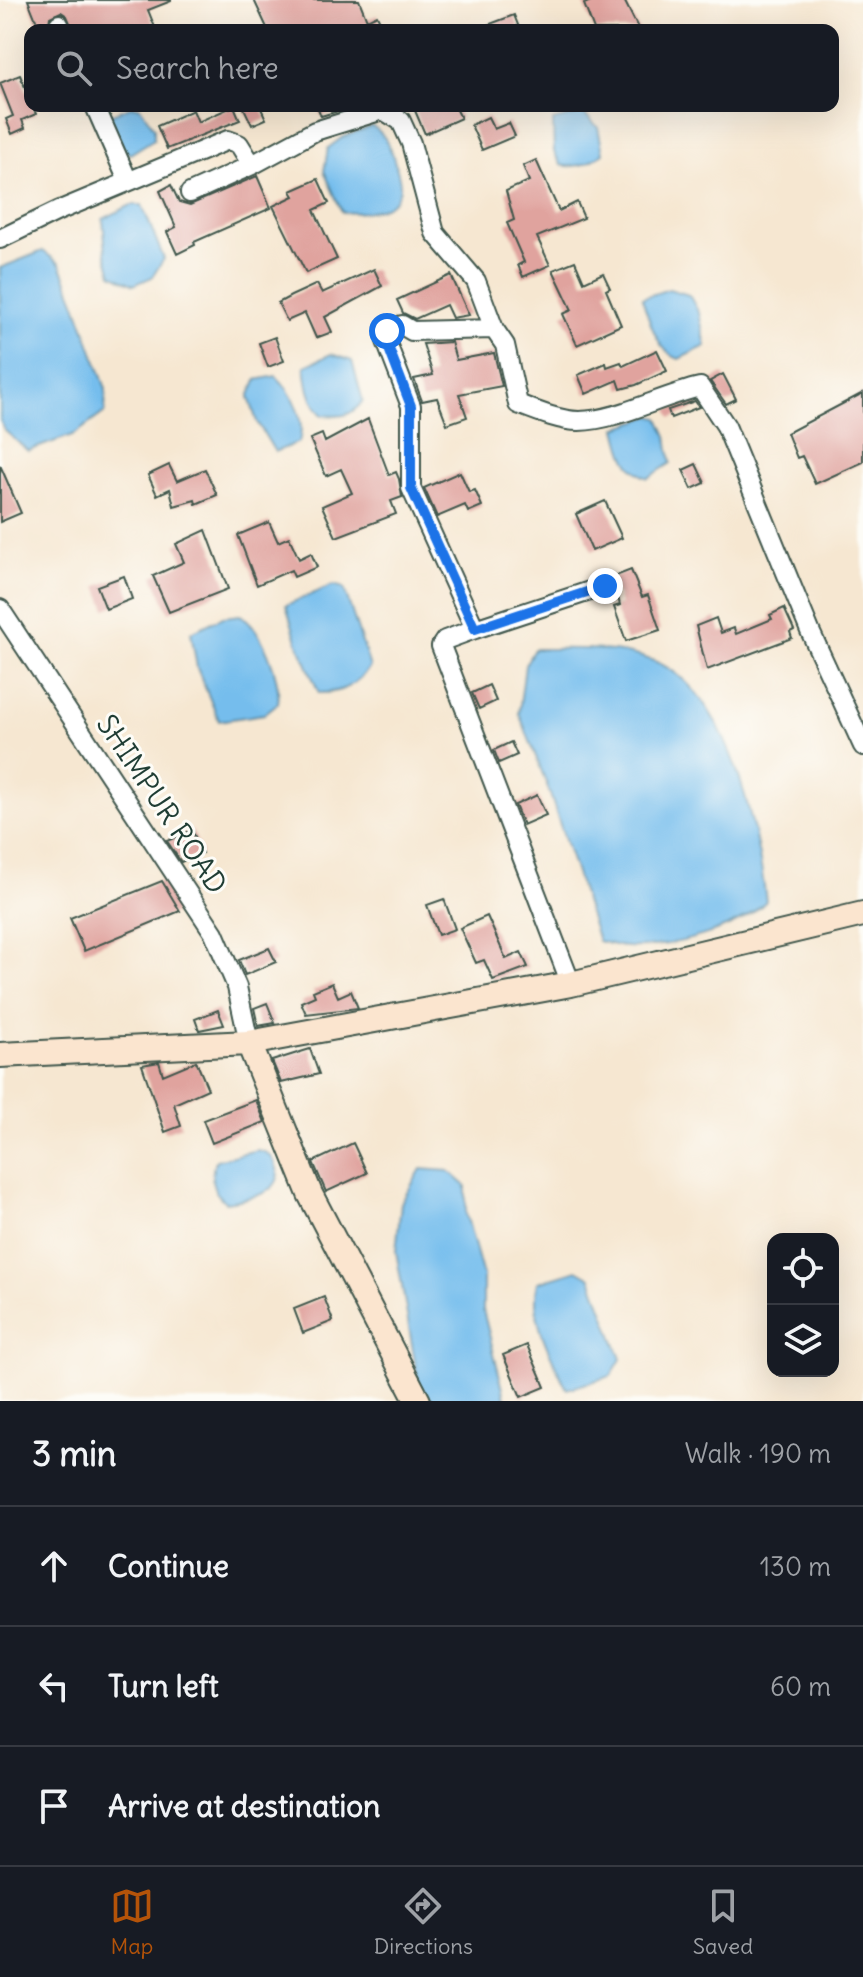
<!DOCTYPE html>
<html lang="en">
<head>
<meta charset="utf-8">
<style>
	body { margin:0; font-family:Delius,sans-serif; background:#242831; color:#f1f3f6 }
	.controls { position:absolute; right:24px; bottom:24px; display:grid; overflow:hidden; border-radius:16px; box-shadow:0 8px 32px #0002 }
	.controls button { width:72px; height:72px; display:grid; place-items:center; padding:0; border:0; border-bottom:2px solid #363941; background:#171b24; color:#f1f3f6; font:40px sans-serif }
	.stop { position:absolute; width:24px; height:24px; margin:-18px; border:6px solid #1a73e8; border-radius:50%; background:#fff }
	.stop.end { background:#1a73e8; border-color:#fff; box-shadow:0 2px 8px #0008 }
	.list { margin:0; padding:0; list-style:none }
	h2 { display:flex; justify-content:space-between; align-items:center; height:104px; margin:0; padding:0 32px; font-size:34px }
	h2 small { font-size:26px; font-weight:400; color:#9ea1a6 }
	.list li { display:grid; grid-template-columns:52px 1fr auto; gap:24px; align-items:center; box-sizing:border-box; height:120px; padding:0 32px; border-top:2px solid #363941 }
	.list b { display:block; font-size:30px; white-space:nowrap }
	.list em { font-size:26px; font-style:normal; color:#9ea1a6 }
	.icon { flex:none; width:44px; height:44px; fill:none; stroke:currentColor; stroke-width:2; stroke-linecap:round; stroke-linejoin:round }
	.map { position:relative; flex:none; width:863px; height:1401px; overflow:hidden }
	.search { position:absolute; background:#171b24; box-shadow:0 8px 32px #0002; left:24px; right:24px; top:24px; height:88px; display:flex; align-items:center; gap:20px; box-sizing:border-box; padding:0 28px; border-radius:16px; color:#9ea1a6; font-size:30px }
	.sheet { height:464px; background:#171b24 }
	nav { display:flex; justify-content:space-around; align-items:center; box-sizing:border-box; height:112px; border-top:2px solid #363941; background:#171b24; font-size:22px; color:#9ea1a6 }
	nav a { display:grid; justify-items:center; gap:4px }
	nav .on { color:#b45309 }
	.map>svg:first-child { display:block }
	.water { fill:#74bded; stroke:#4a7d90; stroke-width:2 }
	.building { fill:#e0a39e }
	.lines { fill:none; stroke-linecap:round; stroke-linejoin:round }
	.street-casing { stroke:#3f564c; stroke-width:22 }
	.secondary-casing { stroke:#3f564c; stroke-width:28 }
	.street { stroke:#fff; stroke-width:18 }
	.secondary { stroke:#fbe5cf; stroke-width:24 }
	.route { stroke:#1a73e8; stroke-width:10 }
	.labels { text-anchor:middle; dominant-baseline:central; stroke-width:6; stroke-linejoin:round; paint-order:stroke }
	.street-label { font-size:28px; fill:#1f3d34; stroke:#fdfcf7 }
</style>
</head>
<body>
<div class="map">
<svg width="863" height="1401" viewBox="0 0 863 1401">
	<rect width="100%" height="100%" fill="#fdfcf7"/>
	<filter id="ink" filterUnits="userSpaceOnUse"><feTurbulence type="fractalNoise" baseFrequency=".0125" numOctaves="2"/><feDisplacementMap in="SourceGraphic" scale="16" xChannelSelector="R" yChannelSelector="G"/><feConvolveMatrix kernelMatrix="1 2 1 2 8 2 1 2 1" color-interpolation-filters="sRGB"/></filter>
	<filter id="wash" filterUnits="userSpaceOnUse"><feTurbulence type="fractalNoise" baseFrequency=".006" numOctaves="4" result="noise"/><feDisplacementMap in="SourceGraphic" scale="32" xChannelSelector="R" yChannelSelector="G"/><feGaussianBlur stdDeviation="1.8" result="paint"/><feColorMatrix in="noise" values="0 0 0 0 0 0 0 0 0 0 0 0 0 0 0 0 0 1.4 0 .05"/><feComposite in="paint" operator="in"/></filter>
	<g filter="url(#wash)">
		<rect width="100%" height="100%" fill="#f6e7d1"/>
		<path class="water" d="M132,106L140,107L154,128V139L130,154L120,148L109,115Z
			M583,113L598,127L603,153C591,163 577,169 561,165L554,152L553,121Z
			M372,126C384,133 388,143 393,156C395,165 401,178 400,187C398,212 360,214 342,212L324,171L328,148L343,137Z
			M131,205H142L164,259L152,277L134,285L112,274L106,253L103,219Z
			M43,251L60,264L75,301L106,389L105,412L75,434L28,451L4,430L0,420V268Z
			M669,289L689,295L699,313L706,346L679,359C657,352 649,319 642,298Z
			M331,354L352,361L363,401C351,417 341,417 322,415C309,400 307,385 305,366Z
			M276,376C292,391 306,420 299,442L275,452L257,422L249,397L256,380Z
			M651,416L659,418L667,436L671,463L648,478C626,470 622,450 617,428Z
			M333,585L344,588L370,667C356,685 342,693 319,693L298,644L286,605Z
			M240,615C261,624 282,681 278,703L264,714L219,721L197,668L191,632L223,617Z
			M534,649C574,649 616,646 654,661C730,691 757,830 766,901C740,930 668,949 628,947C619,947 608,943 598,941L547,785L519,713L525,665Z
			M257,1150C267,1152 273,1156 276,1166C288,1194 242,1200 225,1202C211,1190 209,1177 216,1160Z
			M421,1169L449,1171L466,1186V1214L483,1276V1310L506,1401H428L419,1386L396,1251L401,1203Z
			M577,1270L591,1278L621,1359L611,1376L567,1389C551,1356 529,1319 538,1282Z"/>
		<g id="blocks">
			<path class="building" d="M28,0H171V1L148,10L156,30H73L67,16L61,12L50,17L48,30H40Z
				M254,0H359L367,20L377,15L384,30H268Z
				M593,0H624L639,30H594L584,4Z
				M514,15L520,30H477V29Z
				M20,75L36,114L22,120L25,128L12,134L6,119L13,116L0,83Z
				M234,106L240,120L167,149L157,126L193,110L198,122Z
				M243,106H260L266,119L252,125Z
				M317,106H355L321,116Z
				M413,106H455L461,118L425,134Z
				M488,117L494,129L509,123L515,136L482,150L471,125Z
				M536,160L559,211L577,202L584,218L537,237L550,265L523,277L518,265L524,262L507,223L514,220L506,191L529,181L523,166Z
				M257,176L271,208L194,242L195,245L177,254L167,232L176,227L160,191L171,185L179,202L190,205Z
				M318,179L329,203L314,210L337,259L306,273L273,206L294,196L291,191Z
				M575,261L584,282L603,273L610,288L606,290L621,325L577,345L563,314L572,310L553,270Z
				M374,269L382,286L325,317L332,332L316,338L305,313L287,321L278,303L291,296L317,284L322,293Z
				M451,275L469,315L452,318L446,305L415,319L403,313L397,300Z
				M275,337L284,361L268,367L259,343Z
				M451,342L456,360L494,353L502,386L459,394L467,417L447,424L437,398L422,401L414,379L433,375L423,344Z
				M657,350L667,371L636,385L621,389L618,380L586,394L578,375L606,363L607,367L621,362L623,366Z
				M723,374L736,399L726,404L710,381Z
				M863,393V462L815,484L802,456L797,458L787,433Z
				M695,401L699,407L671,418L668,410Z
				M368,419L389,475L396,472L399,479L402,497L391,501L396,514L336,537L322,506L352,493L341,469L326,476L310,439L322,434L325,442Z
				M696,464L705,483L692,489L683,470Z
				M0,465L21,513L0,522Z
				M169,465L177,481L205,469L217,495L196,504L195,500L174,506L170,489L157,495L148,475Z
				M460,472L469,492L475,490L482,506L468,512L465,505L437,517L424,488Z
				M605,501L622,538L592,551L576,514Z
				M269,522L278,542L289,537L299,559L311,553L317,567L294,577L291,570L257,585L238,535Z
				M206,530L228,589L169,612L153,576L184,562L176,544Z
				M631,570L642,597L648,595L660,630L626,641L614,607L620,605L613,577Z
				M124,576L132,599L106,609L97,586Z
				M784,608L794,630L790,632L792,638L707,670L696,626L716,618L721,633L734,628L736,634L772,619L770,615Z
				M489,685L496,701L479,709L472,693Z
				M511,742L517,755L499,763L494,750Z
				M537,795L546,815L523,825L515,805Z
				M192,830L202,853L181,862L167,841Z
				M162,881L180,911L84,951L70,918Z
				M444,899L455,929L438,935L427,905Z
				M487,916L506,959L521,952L528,967L493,980L484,960L476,963L460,928Z
				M269,948L276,962L245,975L239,960Z
				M332,983L338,997L351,991L358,1008L306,1014L301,1002L315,996L313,991Z
				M267,1003L275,1023L258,1026L254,1008Z
				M218,1010L224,1025L199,1030L195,1019Z
				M310,1049L319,1074L281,1083L272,1061Z
				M196,1061L208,1089L174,1104L181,1126L165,1132L142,1065L159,1062L163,1075Z
				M256,1100L265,1122L212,1143L203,1120Z
				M353,1143L367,1173L326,1192L313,1162Z
				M324,1297L333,1321L303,1333L294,1309Z
				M527,1345L545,1387L521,1397L503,1355Z"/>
		</g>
	</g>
	<g filter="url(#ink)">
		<use href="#blocks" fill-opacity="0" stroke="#3f564c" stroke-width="2"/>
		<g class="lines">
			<defs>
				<path id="street" d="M59,24L61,30
					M95,106L128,181
					M190,193L252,165
					M0,239L58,211L228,140L239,144L252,165L315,131L383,110L401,121L411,143L435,233L476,281L494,329
					M0,609L214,933L237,987L249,1043
					M475,629L605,586
					M571,984L441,646L445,640L475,629L411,488V406L386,341L387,331L402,325L412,331L494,329L505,345L518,404C536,411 560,421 579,421C619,420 660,396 700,387L726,426L810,631L863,746"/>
				<path id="secondary" d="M249,1043L310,1194L418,1401
					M0,1055L249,1043L571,984L863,914"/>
			</defs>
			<use href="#street" class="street-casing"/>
			<use href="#secondary" class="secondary-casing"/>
			<use href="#street" class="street"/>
			<use href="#secondary" class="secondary"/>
		</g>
	</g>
	<g class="lines" filter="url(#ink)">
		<path class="route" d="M387,331L386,341L411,406V488L475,629L605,586"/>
	</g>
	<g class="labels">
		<g class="street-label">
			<text transform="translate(162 804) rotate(56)">SHIMPUR ROAD</text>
		</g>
	</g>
</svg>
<div class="controls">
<button><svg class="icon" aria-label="locate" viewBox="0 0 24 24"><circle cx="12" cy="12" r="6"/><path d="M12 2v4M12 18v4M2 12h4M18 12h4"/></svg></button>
<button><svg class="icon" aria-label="layers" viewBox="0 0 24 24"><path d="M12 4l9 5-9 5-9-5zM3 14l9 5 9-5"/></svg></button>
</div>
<div class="stop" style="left:387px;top:331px"></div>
<div class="stop end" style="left:605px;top:586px"></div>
<div class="search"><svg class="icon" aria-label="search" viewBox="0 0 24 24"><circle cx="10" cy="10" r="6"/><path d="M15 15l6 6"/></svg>Search here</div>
</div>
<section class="sheet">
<h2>3 min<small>Walk · 190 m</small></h2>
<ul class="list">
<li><svg class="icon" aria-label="ahead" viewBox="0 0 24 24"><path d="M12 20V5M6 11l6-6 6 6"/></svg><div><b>Continue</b></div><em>130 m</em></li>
<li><svg class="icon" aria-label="left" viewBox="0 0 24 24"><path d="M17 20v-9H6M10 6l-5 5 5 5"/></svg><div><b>Turn left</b></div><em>60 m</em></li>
<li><svg class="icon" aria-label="arrive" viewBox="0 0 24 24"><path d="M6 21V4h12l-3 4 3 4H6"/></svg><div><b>Arrive at destination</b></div></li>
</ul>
</section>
<nav>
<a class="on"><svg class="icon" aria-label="map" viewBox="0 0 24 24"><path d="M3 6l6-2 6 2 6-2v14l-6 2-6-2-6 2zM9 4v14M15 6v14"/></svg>Map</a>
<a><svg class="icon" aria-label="directions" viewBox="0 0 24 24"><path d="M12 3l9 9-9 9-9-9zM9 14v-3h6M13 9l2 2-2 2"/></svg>Directions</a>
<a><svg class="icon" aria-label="saved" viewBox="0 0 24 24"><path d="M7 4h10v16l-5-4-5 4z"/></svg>Saved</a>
</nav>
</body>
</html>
